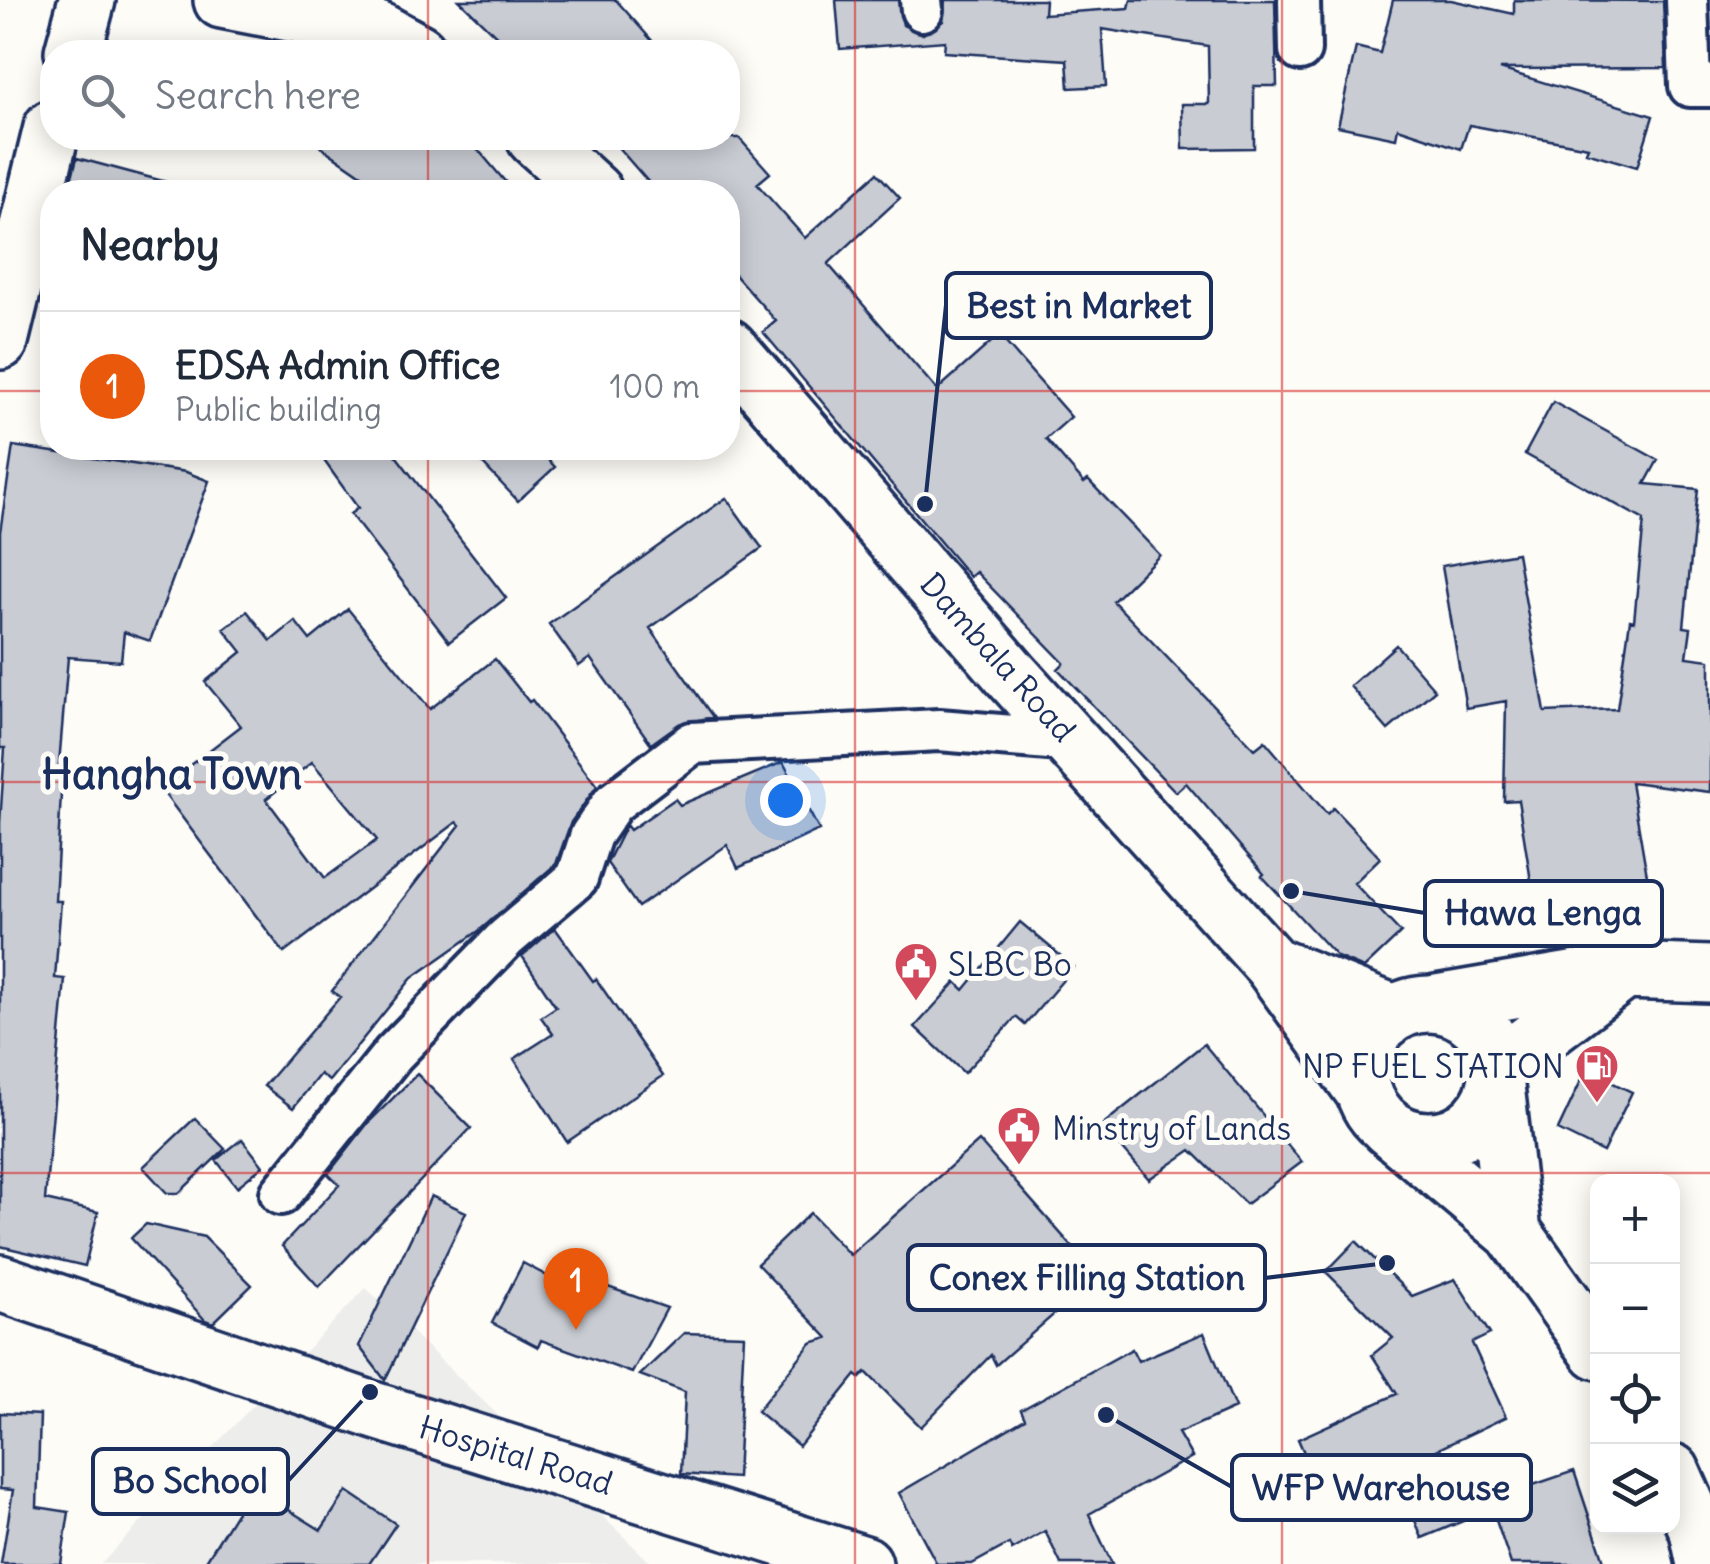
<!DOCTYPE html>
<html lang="en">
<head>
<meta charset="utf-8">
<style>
	body { margin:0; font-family:Delius,sans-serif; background:#f6f6f7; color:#1f2937 }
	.controls { position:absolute; right:30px; bottom:30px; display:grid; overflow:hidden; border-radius:20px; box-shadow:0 5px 25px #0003 }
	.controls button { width:90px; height:90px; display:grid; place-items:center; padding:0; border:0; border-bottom:2px solid #e0e1e3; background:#fff; color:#1f2937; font:50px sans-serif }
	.you { position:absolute; left:785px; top:800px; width:35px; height:35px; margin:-25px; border:8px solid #fff; border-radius:50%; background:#1a73e8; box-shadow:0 0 0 15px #1a73e833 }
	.badge { display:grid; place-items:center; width:65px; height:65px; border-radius:50%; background:#ea580c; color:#fff; font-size:32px; font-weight:700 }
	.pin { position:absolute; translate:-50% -82px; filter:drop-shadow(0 2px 5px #0008) }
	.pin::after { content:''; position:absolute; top:52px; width:35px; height:30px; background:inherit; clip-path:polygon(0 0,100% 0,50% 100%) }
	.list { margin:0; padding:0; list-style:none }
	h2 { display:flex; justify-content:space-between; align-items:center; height:130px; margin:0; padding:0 40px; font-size:42px }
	h2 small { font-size:32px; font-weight:400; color:#747a83 }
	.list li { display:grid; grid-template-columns:65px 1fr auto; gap:30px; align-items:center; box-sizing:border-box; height:150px; padding:0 40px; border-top:2px solid #e0e1e3 }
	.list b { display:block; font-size:38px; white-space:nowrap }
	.list p { margin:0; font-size:32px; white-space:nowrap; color:#747a83 }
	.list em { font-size:32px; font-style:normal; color:#747a83 }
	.icon { flex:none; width:55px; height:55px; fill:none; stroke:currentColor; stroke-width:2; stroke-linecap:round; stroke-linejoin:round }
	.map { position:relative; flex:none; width:1710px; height:1564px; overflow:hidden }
	.search { position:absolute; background:#fff; box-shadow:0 5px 25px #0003; left:40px; top:40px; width:700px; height:110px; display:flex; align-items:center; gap:25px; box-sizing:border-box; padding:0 35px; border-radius:40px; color:#747a83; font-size:38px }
	.panel { position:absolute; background:#fff; box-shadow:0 5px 25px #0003; left:40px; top:180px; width:700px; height:280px; border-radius:40px }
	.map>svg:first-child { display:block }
	.built { fill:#edeeec }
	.building { fill:#c9ccd3; stroke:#1b2f5e; stroke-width:2.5; fill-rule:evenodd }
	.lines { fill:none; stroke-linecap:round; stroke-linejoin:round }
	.street-casing { stroke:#1b2f5e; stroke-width:48 }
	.secondary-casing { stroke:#1b2f5e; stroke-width:62 }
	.street { stroke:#fdfcf7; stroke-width:40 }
	.secondary { stroke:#fdfcf7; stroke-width:55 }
	.grid { fill:none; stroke:#d62828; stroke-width:2.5; stroke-opacity:0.55 }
	.labels { text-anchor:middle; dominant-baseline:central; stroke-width:10; stroke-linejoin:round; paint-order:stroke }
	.street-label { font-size:32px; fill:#1b2f5e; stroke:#fdfcf7 }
	.poi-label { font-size:32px; fill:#1b2f5e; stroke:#fdfcf7; text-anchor:start }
	.district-label { font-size:42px; font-weight:bold; fill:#1b2f5e; stroke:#fdfcf7 }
	.leader { fill:none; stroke:#1b2f5e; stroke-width:4 }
	.callout-dot { fill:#1b2f5e; stroke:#fdfcf7; stroke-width:4 }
	.callout { fill:#fdfcf7; stroke:#1b2f5e; stroke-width:4 }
	.callout-label { font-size:35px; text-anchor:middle; font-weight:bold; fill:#1b2f5e }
</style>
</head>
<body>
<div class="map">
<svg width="1710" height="1564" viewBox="0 0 1710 1564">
	<rect width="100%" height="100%" fill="#fdfcf7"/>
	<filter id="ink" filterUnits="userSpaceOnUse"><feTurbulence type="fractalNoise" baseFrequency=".01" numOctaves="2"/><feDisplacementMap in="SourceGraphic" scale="20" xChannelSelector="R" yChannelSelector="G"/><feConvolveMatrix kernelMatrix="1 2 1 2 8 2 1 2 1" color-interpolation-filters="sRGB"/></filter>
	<g filter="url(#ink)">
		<path class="built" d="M366,1288L652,1564H101Z"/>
		<path class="building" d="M459,0H616L662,52H513Z
			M836,0H898L903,25L923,34L943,21L945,0H1045L1044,14L1129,8L1131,0H1275L1277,86H1254V148L1183,149L1182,104H1209L1208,46L1102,29L1106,86L1069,88L1067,60L944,52L945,41L840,49Z
			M1393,0H1451L1514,14V0L1663,1L1666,68L1500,69L1653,116L1637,167L1586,152L1588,147L1469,125L1461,149L1398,128L1396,138L1338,126L1356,47L1380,53Z
			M308,138H468L514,192H334L363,176Z
			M610,138H739L770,173L757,184L805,238L877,173L900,198L828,264L937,390L999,335L1071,417L1046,439L1084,483L1088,480L1160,555L1113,601L1255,749L1265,741L1327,814L1333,808L1380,858L1354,883L1401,933L1364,968L1337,957L1262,876L1264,874L1186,783L1176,792L1058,669L1064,663L976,572L970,577L763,332L776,321L728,267V192H657Z
			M77,158L170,183L168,192H68Z
			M1553,402L1658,460L1645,484L1698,489L1684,627L1691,628L1687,657L1710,660V792L1631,782L1651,899L1572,912L1570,900L1535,906L1518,800L1504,801L1506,701L1466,708L1442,566L1517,553L1545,712L1617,709L1630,620L1634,621L1644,520L1525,454Z
			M13,446L186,472L209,481L150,641L124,632L121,661L68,657L58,776H62L55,901H61L55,978L65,979L45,1200L98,1212L85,1266L0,1246V823L5,748H0V532Z
			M315,448H390L506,598L449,642L350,514L358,508Z
			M468,448H537L555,467L518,501Z
			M726,498L762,548L650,628L713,717L679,724L651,744L590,658L579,666L549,624Z
			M348,609L430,709L495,659L529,702L532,700L597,786L571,822L556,864L480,930L412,978L329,1081L320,1074L293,1108L264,1086L340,997L332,991L460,825L457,822L284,953L160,788L241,726L205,682L242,652L224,629L247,611L271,641L295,621L310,640ZM312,762L377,840L325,878L266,799Z
			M1396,645L1435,690L1388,730L1350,686Z
			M783,762L819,830L738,868L727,845L638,907L607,863L626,825L630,830L675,799L680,805Z
			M1020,922L1074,967L1025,1025L1016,1017L964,1073L915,1027L956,982L964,990Z
			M555,928L593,981L596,979L663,1076L567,1142L514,1059L553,1034L541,1017L556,1007L522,956Z
			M1204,1044L1302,1162L1246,1204L1191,1150L1149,1179L1102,1125Z
			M1586,1070L1632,1092L1603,1152L1558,1130Z
			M417,1074L471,1128L319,1287L282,1246L339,1185L328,1174L368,1123Z
			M195,1118L225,1149L179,1193H167L143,1167Z
			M242,1139L263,1166L237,1187L216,1160Z
			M979,1141L1098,1276L996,1365L991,1355L921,1427L866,1372L860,1378L856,1375L799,1446L757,1411L811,1343L828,1338L757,1264L810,1213L850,1255Z
			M431,1196L466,1212L385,1380L359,1346Z
			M146,1224L204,1237L252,1285L213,1323L205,1320L131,1238Z
			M1356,1241L1412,1296L1455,1279L1490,1334L1472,1343L1506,1417L1434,1451L1463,1521L1422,1538L1395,1470L1326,1502L1298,1439L1397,1394L1372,1355L1393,1338L1326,1272Z
			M523,1263L575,1291L580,1277L667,1308L632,1373L541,1340L538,1347L492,1323Z
			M684,1333L744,1335L737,1478L681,1474L685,1392L640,1375Z
			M1204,1333L1235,1408L1178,1433L1192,1457L1089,1514L1112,1564H1061L1045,1531L1012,1550L1009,1544L972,1564H937L899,1493L1025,1419L1021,1410L1132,1349L1138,1361Z
			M0,1413L40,1415L37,1507L69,1512L61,1564H1L13,1490L0,1489Z
			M1574,1471L1605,1564H1511L1489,1500Z
			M252,1487L321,1530L347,1491L396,1524L369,1564H204Z"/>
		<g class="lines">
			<defs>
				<path id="street" d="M921,0L922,10
					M1299,0L1300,50
					M1687,0L1690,86H1710
					M281,1194L393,1054L506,938L577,878L591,835L613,803L692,743L939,730L1073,741"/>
				<path id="secondary" d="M222,0L378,30L418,52
					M73,52L87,0
					M535,138L594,192
					M0,341L52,128
					M728,347L1012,676L1272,965L1362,1089
					M1272,965L1394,1013
					M1436,1003L1624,971L1710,974
					M1361 1072a68 68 0 1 1 136 0a68 68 0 1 1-136 0Z
					M1498,1067L1618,976
					M1496,1086L1513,1232
					M1388,1127L1513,1232L1598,1351
					M0,1283L376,1411L864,1564
					M1672,1472L1698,1531L1705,1564"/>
			</defs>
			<use href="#street" class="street-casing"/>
			<use href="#secondary" class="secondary-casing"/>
			<use href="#street" class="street"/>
			<use href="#secondary" class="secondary"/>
		</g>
	</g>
	<path class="grid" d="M428,0V52M855,0V1564M1282,0V1564M428,138V192M0,391H52M728,391H1710M428,448V1564M0,782H1710M0,1173H1710"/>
	<defs>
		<symbol id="civic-pin" viewBox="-11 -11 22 30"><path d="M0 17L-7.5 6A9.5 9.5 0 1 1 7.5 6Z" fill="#d1495b" stroke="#fdfcf7"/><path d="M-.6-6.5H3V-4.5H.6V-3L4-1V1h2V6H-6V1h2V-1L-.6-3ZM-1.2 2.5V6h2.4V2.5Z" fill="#fff"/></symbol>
		<symbol id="fuel-pin" viewBox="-11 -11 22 30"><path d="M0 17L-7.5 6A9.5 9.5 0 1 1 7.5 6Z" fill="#d1495b" stroke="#fdfcf7"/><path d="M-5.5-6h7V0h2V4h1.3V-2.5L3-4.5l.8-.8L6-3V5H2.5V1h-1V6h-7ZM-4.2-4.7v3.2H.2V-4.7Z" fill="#fff"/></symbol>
	</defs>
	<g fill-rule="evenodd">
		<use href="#civic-pin" x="891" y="939" width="50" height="68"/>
		<use href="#fuel-pin" x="1572" y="1041" width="50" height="68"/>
		<use href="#civic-pin" x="994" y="1103" width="50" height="68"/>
	</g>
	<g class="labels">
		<g class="street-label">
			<text transform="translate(998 657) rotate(48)">Dambala Road</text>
			<text transform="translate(516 1455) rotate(17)">Hospital Road</text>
		</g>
		<g class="poi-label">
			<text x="948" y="964">SLBC Bo</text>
			<text x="1564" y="1066" text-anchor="end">NP FUEL STATION</text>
			<text x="1052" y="1128">Minstry of Lands</text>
		</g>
		<g class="district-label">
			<text x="172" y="774">Hangha Town</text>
		</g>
	</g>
	<path class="leader" d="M925 504L946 305M1291 891L1425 913M1387 1263L1265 1278M370 1392L288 1481M1106 1415L1232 1487"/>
	<g class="callout-dot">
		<circle cx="925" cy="504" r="10"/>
		<circle cx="1291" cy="891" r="10"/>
		<circle cx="1387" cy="1263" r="10"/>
		<circle cx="370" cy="1392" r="10"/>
		<circle cx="1106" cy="1415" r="10"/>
	</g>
	<g class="callout">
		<rect x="946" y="273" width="265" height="65" rx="10"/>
		<rect x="1425" y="881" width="237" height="65" rx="10"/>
		<rect x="908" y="1245" width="357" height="65" rx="10"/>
		<rect x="93" y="1449" width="195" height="65" rx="10"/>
		<rect x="1232" y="1455" width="299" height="65" rx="10"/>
	</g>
	<g class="callout-label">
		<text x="1079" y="318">Best in Market</text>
		<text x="1543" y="925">Hawa Lenga</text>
		<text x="1087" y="1290">Conex Filling Station</text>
		<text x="190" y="1493">Bo School</text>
		<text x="1381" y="1500">WFP Warehouse</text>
	</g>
</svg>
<div class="controls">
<button>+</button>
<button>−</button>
<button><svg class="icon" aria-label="locate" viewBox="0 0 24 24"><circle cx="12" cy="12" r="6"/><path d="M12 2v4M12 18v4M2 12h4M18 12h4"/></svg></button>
<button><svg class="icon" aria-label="layers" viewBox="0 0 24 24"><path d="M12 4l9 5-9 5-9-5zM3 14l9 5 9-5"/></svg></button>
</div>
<div class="you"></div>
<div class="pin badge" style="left:576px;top:1330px">1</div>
<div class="search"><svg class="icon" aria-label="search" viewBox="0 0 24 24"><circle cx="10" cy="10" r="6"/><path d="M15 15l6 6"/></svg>Search here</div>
<section class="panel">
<h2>Nearby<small></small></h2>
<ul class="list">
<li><span class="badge">1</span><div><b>EDSA Admin Office</b><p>Public building</p></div><em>100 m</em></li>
</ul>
</section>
</div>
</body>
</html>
